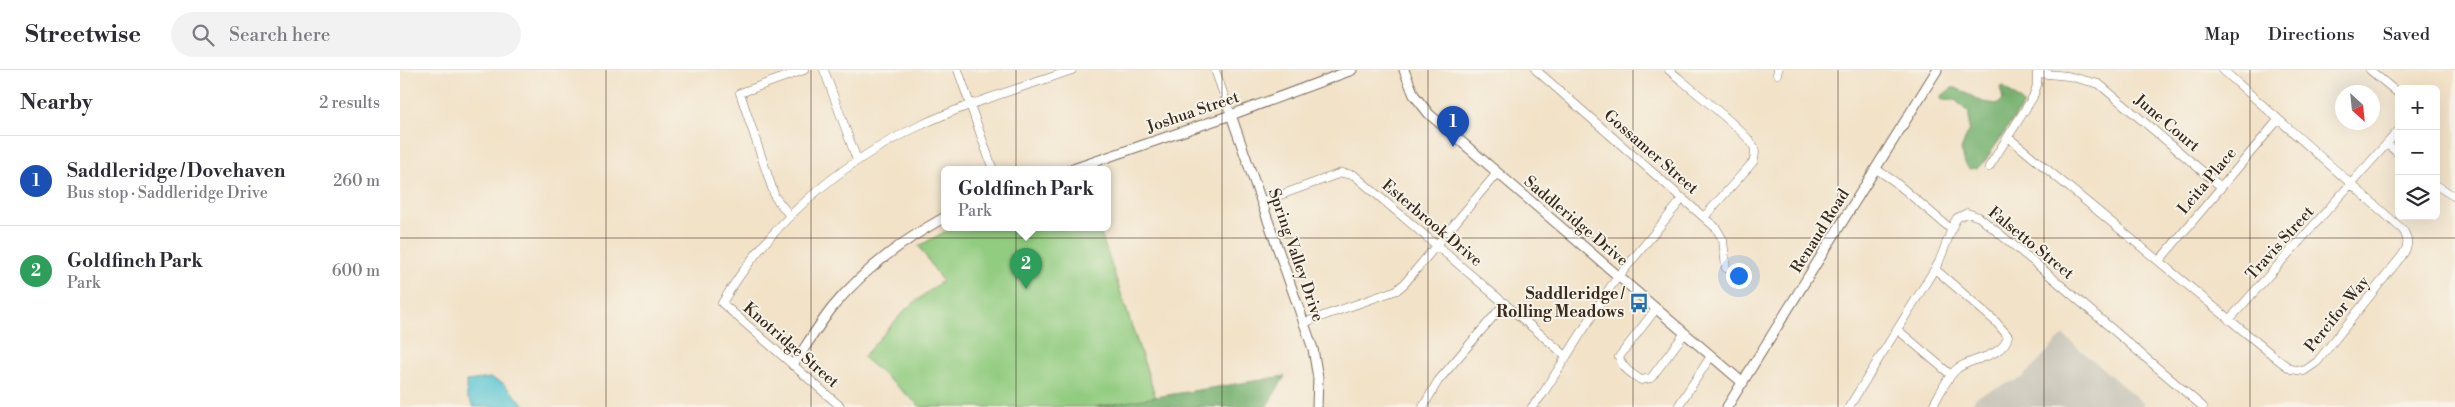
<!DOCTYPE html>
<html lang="en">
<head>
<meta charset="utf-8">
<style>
	body { margin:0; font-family:"Libre Bodoni",serif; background:#f2f2f3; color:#2b2b33 }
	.controls { position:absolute; right:15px; top:15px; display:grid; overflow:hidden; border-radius:8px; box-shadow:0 5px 20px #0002 }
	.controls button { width:45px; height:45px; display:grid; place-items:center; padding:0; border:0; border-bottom:1px solid #e1e1e2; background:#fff; color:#2b2b33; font:25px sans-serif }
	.compass { position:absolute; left:1935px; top:15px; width:45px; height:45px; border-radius:50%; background:#fff; box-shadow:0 5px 20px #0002; rotate:153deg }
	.you { position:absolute; left:1338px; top:205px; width:18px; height:18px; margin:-12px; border:4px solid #fff; border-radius:50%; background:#1a73e8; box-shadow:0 0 0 8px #1a73e833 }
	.badge { display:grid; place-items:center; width:32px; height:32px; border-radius:50%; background:#db2777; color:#fff; font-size:16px; font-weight:700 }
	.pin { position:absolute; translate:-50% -41px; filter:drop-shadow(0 1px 2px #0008) }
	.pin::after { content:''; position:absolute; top:26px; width:18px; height:15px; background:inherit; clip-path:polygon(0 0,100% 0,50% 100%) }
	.popup { position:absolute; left:541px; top:96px; width:170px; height:65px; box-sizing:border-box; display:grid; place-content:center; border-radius:8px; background:#fff; filter:drop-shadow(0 1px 4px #0005); font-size:16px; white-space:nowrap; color:#7c7c81 }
	.popup b { font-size:19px; color:#2b2b33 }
	.popup::after { content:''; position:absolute; left:50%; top:100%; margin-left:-10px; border:10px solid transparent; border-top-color:#fff }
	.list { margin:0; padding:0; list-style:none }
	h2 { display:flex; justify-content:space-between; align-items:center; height:65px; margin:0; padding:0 20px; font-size:21px }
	h2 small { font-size:16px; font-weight:400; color:#7c7c81 }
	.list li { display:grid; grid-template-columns:32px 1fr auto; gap:15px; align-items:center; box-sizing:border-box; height:90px; padding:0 20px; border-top:1px solid #e1e1e2 }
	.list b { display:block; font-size:19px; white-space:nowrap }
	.list p { margin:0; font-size:16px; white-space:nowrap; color:#7c7c81 }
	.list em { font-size:16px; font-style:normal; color:#7c7c81 }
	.icon { flex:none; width:28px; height:28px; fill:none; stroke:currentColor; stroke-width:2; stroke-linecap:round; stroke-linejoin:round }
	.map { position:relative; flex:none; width:2055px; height:337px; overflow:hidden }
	header { display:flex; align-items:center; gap:30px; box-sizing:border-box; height:70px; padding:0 25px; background:#fff; border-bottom:1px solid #e1e1e2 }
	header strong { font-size:24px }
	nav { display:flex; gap:28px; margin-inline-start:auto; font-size:18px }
	.search { width:350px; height:45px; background:#f2f2f3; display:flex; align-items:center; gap:12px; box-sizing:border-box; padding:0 18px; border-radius:28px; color:#7c7c81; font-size:19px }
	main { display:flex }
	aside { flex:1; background:#fff }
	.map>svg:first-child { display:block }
	.industrial { fill:#c8c4b8 }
	.green { fill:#92cc80; stroke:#667b4f }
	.forest { fill:#75b06e; stroke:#586d46 }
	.water { fill:#59c5d3; stroke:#4a7878 }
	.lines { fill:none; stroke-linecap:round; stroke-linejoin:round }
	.minor-casing { stroke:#7b6a5a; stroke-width:9 }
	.tertiary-casing { stroke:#7b6a5a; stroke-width:11 }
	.minor { stroke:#fff; stroke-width:8 }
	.tertiary { stroke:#fff; stroke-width:9 }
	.grid { fill:none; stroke:#3b2a1e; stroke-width:1; stroke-opacity:0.55 }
	.labels { text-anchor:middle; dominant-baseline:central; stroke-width:4; stroke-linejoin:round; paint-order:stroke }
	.street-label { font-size:16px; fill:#3b2a1e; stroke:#f7f3e8 }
	.poi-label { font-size:16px; font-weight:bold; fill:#3b2a1e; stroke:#f7f3e8; text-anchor:end }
</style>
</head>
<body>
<header>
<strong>Streetwise</strong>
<div class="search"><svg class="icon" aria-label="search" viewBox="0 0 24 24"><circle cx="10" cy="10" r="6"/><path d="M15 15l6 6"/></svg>Search here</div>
<nav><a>Map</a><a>Directions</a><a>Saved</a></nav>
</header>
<main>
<aside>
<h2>Nearby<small>2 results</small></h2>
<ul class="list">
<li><span class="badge" style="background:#1a4fb4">1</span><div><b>Saddleridge / Dovehaven</b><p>Bus stop · Saddleridge Drive</p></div><em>260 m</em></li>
<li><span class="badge" style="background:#2e9e5b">2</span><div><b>Goldfinch Park</b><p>Park</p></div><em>600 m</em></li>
</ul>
</aside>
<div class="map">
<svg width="2055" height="337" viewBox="0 0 2055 337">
	<rect width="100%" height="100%" fill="#f7f3e8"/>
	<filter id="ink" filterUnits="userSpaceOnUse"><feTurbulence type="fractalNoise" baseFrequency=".02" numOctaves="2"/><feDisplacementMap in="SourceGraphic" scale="10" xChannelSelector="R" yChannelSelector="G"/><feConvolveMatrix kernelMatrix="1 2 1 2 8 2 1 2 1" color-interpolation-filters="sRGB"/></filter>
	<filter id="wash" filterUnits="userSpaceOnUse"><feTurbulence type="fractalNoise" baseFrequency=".0096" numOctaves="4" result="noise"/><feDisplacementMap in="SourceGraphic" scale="20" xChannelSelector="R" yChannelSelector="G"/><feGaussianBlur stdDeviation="1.12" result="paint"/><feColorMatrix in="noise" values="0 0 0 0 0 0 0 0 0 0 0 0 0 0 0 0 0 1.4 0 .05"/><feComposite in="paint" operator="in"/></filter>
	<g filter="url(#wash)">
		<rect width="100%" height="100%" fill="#f2e2c8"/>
		<path class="industrial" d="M1663,265L1744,334L1741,337H1570L1577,326L1622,308Z"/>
		<path class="green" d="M552,158H699L756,328L694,337H521L463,287L506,239L542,211L519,176Z"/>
		<path class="forest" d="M1600,17H1604L1624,34L1584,92L1577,98L1569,99L1565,93L1561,80L1569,59V43L1555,30H1542L1540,27L1552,18H1556L1583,32L1598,34L1603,29Z
			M885,306L866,337H694Z"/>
		<path class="water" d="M90,308L103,313L127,337H74L67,327L66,311Z"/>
	</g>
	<g filter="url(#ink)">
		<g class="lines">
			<defs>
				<path id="minor" d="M424,0L457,90
					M558,0L593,100
					M815,0L831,45
					M1136,0L1316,158L1323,170L1326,198
					M1269,0C1283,12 1350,65 1354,77C1356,83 1355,87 1353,92L1305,146
					M1970,0L1999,24
					M1637,3L1668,6L1699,14L1820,116
					M1377,4L1378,0
					M1608,67L1881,292L1891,299L1904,301L1917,292L2001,187C2009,177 2009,170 2003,160L1823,0
					M1987,74L1999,84
					M1589,97L1633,27L1637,15V0
					M1476,99L1494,111L1552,160
					M2036,115L2055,127
					M861,132L941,103L954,105L1166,286
					M390,146L375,127L340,23L404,0
					M1759,191L1878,50
					M1256,239L1219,287C1222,298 1232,304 1241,310L1251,308L1285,263
					M1829,250L1999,60
					M903,253L997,220L1005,213L1097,103
					M1498,260L1551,305
					M441,337L322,233C369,155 437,94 519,56C568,33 621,18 672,0
					M1023,337L1038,311L1105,233
					M1132,337L1142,325L1211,216L1283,128
					M1280,337L1279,335L1311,286
					M1449,337L1539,192L1554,153L1557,148L1567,143L1579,147L1634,192L1803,337
					M1532,337C1540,325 1546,307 1558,298C1572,288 1604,287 1608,266L1595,251L1535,199"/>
				<path id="tertiary" d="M1004,0L1014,25L1029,44L1343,313
					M831,45L913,279L918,308L917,337
					M670,100L831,45L952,0
					M393,295C406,276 418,256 432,238C463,200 502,171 545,147
					M1327,337L1537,0"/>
			</defs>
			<use href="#minor" class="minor-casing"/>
			<use href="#tertiary" class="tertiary-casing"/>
			<use href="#minor" class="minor"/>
			<use href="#tertiary" class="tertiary"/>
		</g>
	</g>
	<path class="grid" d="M206,0V337M411,0V337M616,0V337M822,0V337M1028,0V337M1233,0V337M1438,0V337M1644,0V337M1850,0V337M0,168H2055"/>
	<defs>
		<symbol id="bus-bare" viewBox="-9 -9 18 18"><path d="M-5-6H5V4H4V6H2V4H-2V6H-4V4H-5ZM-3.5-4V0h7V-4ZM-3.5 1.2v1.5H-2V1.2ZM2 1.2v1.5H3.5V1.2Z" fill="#1f6fb2" stroke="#f7f3e8" stroke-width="2.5" paint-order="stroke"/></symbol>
	</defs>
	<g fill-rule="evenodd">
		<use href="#bus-bare" x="1225" y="219" width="28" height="28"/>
	</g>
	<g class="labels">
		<g class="street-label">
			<text transform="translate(793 42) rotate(-19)">Joshua Street</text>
			<text transform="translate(1767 53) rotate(40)">June Court</text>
			<text transform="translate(1251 82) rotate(41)">Gossamer Street</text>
			<text transform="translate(1807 111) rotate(-50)">Leita Place</text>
			<text transform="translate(1176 151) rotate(40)">Saddleridge Drive</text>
			<text transform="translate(1032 153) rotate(40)">Esterbrook Drive</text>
			<text transform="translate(1420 161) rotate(-58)">Renaud Road</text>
			<text transform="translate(1631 173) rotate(39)">Falsetto Street</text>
			<text transform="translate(1880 173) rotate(-48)">Travis Street</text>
			<text transform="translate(896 185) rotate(71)">Spring Valley Drive</text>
			<text transform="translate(1937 244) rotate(-51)">Percifor Way</text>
			<text transform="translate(391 275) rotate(41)">Knotridge Street</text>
		</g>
		<g class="poi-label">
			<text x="1224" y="224">Saddleridge /<tspan x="1224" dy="18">Rolling Meadows</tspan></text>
		</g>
	</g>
</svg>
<div class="controls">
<button>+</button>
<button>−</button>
<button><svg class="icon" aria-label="layers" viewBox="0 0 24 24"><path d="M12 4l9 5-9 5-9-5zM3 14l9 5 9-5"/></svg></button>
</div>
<svg class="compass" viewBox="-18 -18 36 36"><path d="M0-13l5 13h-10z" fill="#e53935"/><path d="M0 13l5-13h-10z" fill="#7c7c81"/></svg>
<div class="you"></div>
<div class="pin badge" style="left:1053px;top:77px;background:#1a4fb4">1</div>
<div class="pin badge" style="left:626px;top:219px;background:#2e9e5b">2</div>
<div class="popup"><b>Goldfinch Park</b>Park</div>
</div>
</main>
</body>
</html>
